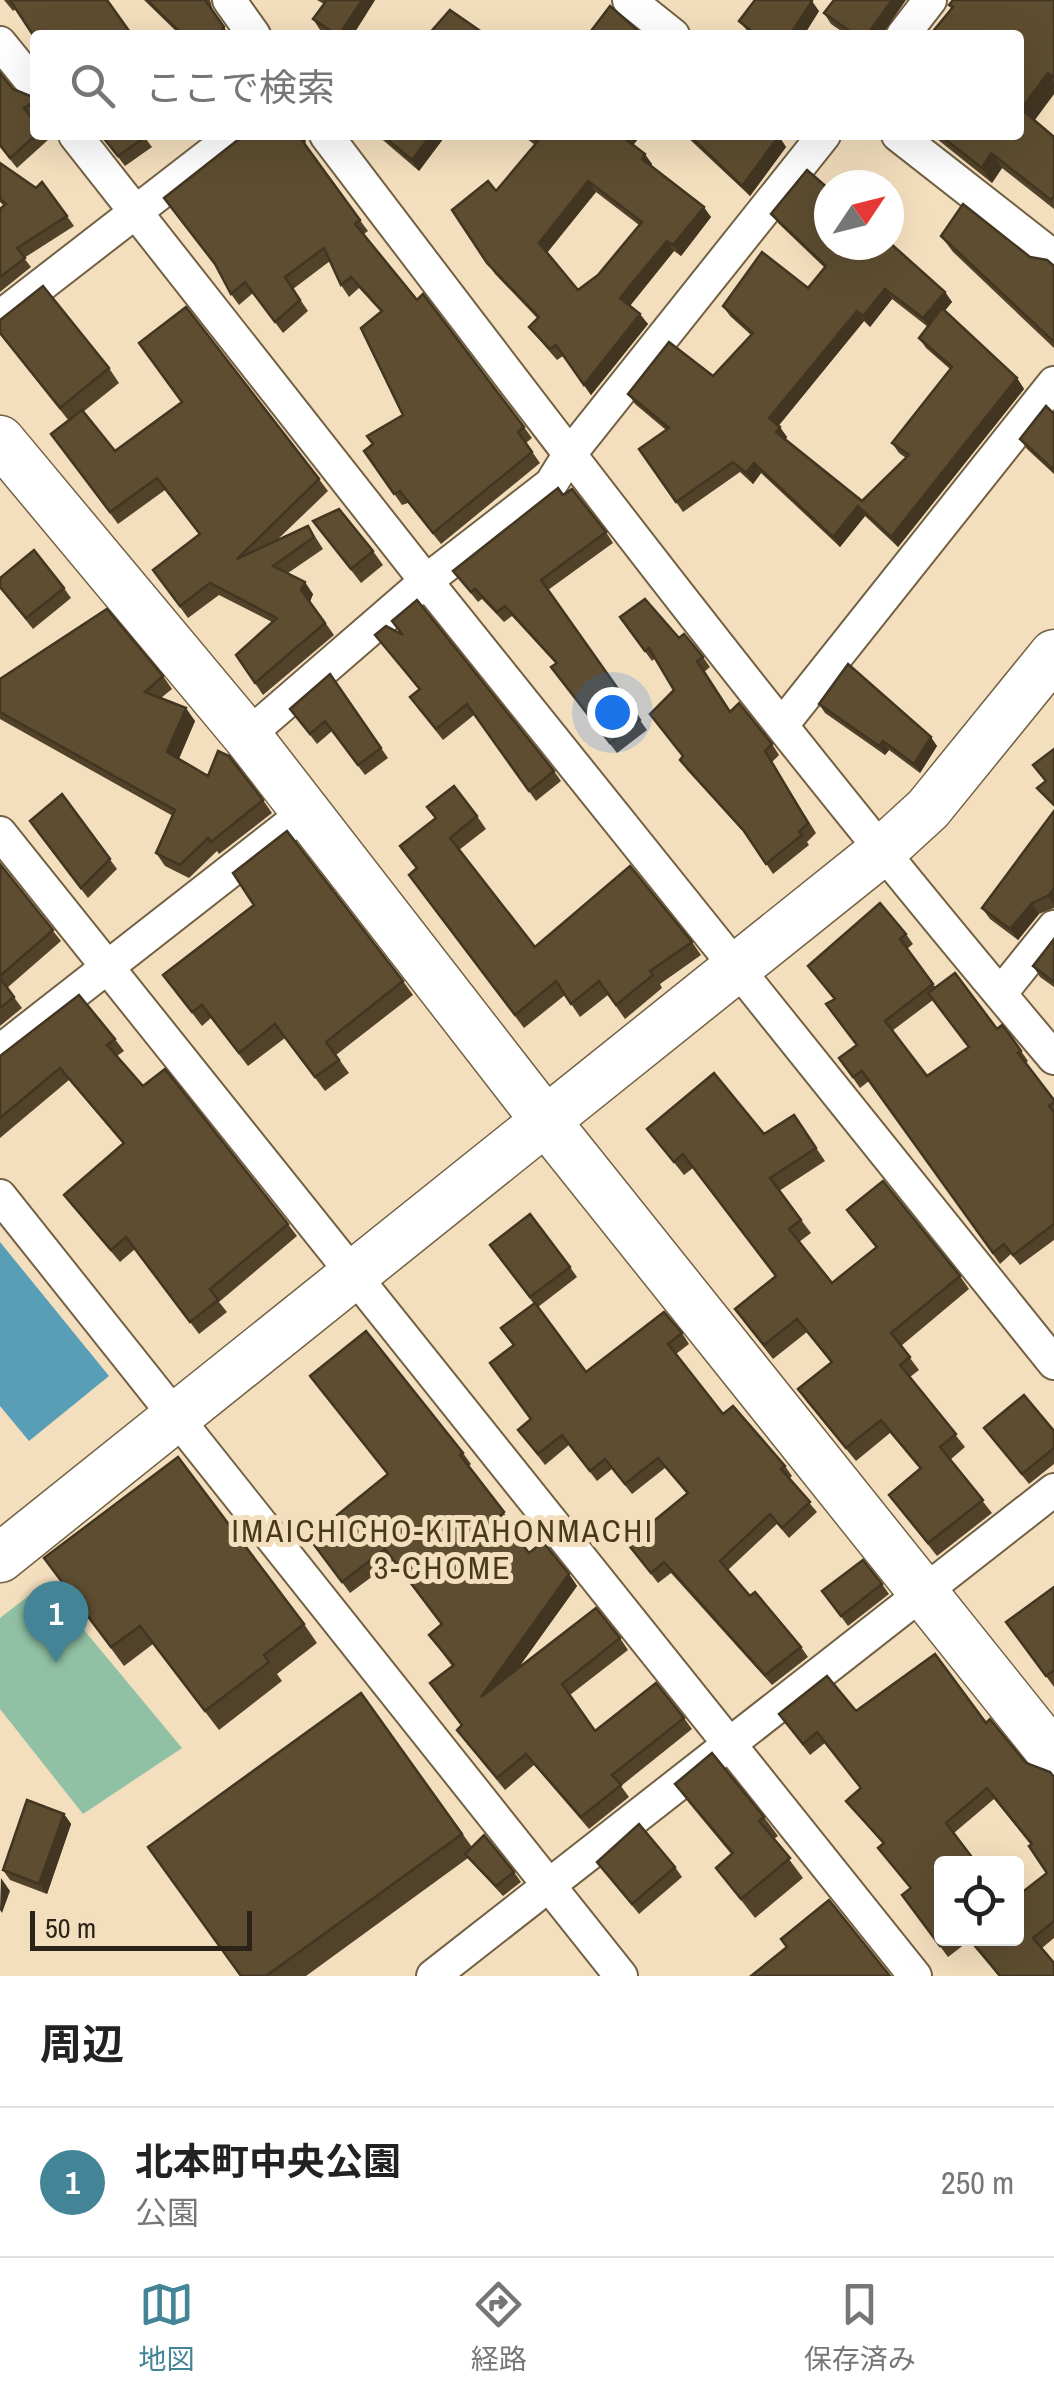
<!DOCTYPE html>
<html lang="ja">
<head>
<meta charset="utf-8">
<style>
	body { margin:0; font-family:"Archivo Narrow","Noto Sans JP",sans-serif; background:#f6f6f6; color:#222 }
	.controls { position:absolute; right:30px; bottom:30px; display:grid; overflow:hidden; border-radius:10px; box-shadow:0 10px 40px #0002 }
	.controls button { width:90px; height:90px; display:grid; place-items:center; padding:0; border:0; border-bottom:2px solid #e0e0e0; background:#fff; color:#222; font:50px sans-serif }
	.compass { position:absolute; left:814px; top:170px; width:90px; height:90px; border-radius:50%; background:#fff; box-shadow:0 10px 40px #0002; rotate:55deg }
	.scale { position:absolute; left:30px; bottom:25px; width:222px; box-sizing:border-box; padding-left:10px; border:5px solid #2b2317; border-top:0; font-size:28px; line-height:35px; white-space:nowrap; color:#2b2317; -webkit-text-stroke:8px #f3debd; paint-order:stroke }
	.you { position:absolute; left:612px; top:712px; width:35px; height:35px; margin:-25px; border:8px solid #fff; border-radius:50%; background:#1a73e8; box-shadow:0 0 0 15px #1a73e833 }
	.badge { display:grid; place-items:center; width:65px; height:65px; border-radius:50%; background:#438497; color:#fff; font-size:32px; font-weight:700 }
	.pin { position:absolute; translate:-50% -82px; filter:drop-shadow(0 2px 5px #0008) }
	.pin::after { content:''; position:absolute; top:52px; width:35px; height:30px; background:inherit; clip-path:polygon(0 0,100% 0,50% 100%) }
	.list { margin:0; padding:0; list-style:none }
	h2 { display:flex; justify-content:space-between; align-items:center; height:130px; margin:0; padding:0 40px; font-size:42px }
	h2 small { font-size:32px; font-weight:400; color:#767676 }
	.list li { display:grid; grid-template-columns:65px 1fr auto; gap:30px; align-items:center; box-sizing:border-box; height:150px; padding:0 40px; border-top:2px solid #e0e0e0 }
	.list b { display:block; font-size:38px; white-space:nowrap }
	.list p { margin:0; font-size:32px; white-space:nowrap; color:#767676 }
	.list em { font-size:32px; font-style:normal; color:#767676 }
	.icon { flex:none; width:55px; height:55px; fill:none; stroke:currentColor; stroke-width:2; stroke-linecap:round; stroke-linejoin:round }
	.map { position:relative; flex:none; width:1054px; height:1976px; overflow:hidden }
	.search { position:absolute; background:#fff; box-shadow:0 10px 40px #0002; left:30px; right:30px; top:30px; height:110px; display:flex; align-items:center; gap:25px; box-sizing:border-box; padding:0 35px; border-radius:10px; color:#767676; font-size:38px }
	.sheet { height:280px; background:#fff }
	nav { display:flex; justify-content:space-around; align-items:center; box-sizing:border-box; height:140px; border-top:2px solid #e0e0e0; background:#fff; font-size:28px; color:#767676 }
	nav a { display:grid; justify-items:center; gap:5px }
	nav .on { color:#438497 }
	.map>svg:first-child { display:block }
	.green { fill:#90c1a5 }
	.water { fill:#599eb7 }
	.lines { fill:none; stroke-linecap:round; stroke-linejoin:round }
	.street-casing { stroke:#736144; stroke-width:36 }
	.secondary-casing { stroke:#736144; stroke-width:51 }
	.street { stroke:#fff; stroke-width:32 }
	.secondary { stroke:#fff; stroke-width:48 }
	.wall { fill:#514229; fill-rule:evenodd }
	.shaded-wall { fill:#423622 }
	.building { fill:#5e4d30; stroke:#423622; stroke-width:2.5; fill-rule:evenodd }
	.labels { text-anchor:middle; dominant-baseline:central; stroke-width:10; stroke-linejoin:round; paint-order:stroke }
	.neighbourhood-label { font-size:32px; letter-spacing:2.5px; fill:#49391c; stroke:#f3debd }
</style>
</head>
<body>
<div class="map">
<svg width="1054" height="1976" viewBox="0 0 1054 1976">
	<rect width="100%" height="100%" fill="#f3debd"/>
	<path class="green" d="M45,1583L182,1748L83,1814L0,1709V1618Z"/>
	<path class="water" d="M0,1242L109,1376L29,1441L0,1406Z"/>
	<g class="lines">
		<defs>
			<path id="street" d="M229,0L254,35
				M629,0L673,35
				M903,35L930,0
				M0,43L35,86
				M75,135L426,581L1054,1363
				M326,135C563,447 800,759 1054,1058
				M898,135L1054,257
				M0,317L235,135
				M782,725L1054,383
				M247,736L426,581L551,484L569,455L824,135
				M0,833L915,1976
				M1000,994L1054,927
				M0,1051L307,811
				M0,1196L621,1976
				M433,1976L1054,1490"/>
			<path id="secondary" d="M0,440L247,736L545,1120L1054,1756
				M0,1558L881,852L928,809L1054,654"/>
		</defs>
		<use href="#street" class="street-casing"/>
		<use href="#secondary" class="secondary-casing"/>
		<use href="#street" class="street"/>
		<use href="#secondary" class="secondary"/>
	</g>
	<path class="wall" d="M4,0H107L16,9L13,11Z
		M144,0H210L213,11L229,35H180Z
		M317,0H375L353,35H329L320,30L313,19L324,4Z
		M1054,0V94L1034,120L1054,137V209L1002,168L992,183L932,135H1019L949,5Z
		M819,11L804,35H751L739,21Z
		M824,13L882,35H847L831,24Z
		M13,89L30,96L35,92V116L32,118L35,135H45L48,140L17,168L0,147Z
		M101,135H143L152,147L125,166Z
		M306,135L305,146L368,231L364,234L417,300L524,427L532,438L526,443L540,463L441,544L408,503L402,505L364,451L403,415L381,312L359,288L349,297L341,285L330,261L293,289L308,311L283,333L253,293L239,305L231,294L239,139Z
		M377,135H446L419,171Z
		M522,135H641L633,145L652,164L651,166L711,217L681,256L674,251L630,306L648,324L591,395L563,356L557,360L537,337L529,327L538,319L495,274L452,210L496,191L535,145ZM596,192L639,225L598,275L578,290L547,252Z
		M685,135H777L786,147L750,196Z
		M0,163L67,216L74,226L24,258L31,267L0,292V209L4,206L0,202Z
		M771,214L945,292L952,302L945,310L1017,378L1024,389L898,547L865,516L840,547L761,473L753,484L740,472L683,512L639,449L666,430L635,404L628,394L713,376L751,335L730,316L723,306L808,288L825,268L779,224ZM892,299L928,327L919,338L926,348L950,369L892,443L899,453L906,458L862,501L786,439L787,437L778,426L864,321L870,327Z
		M941,236L1030,257L1054,266V348L953,252Z
		M0,334L109,368L119,383L83,412L115,451L319,479L328,491L276,541L308,526L316,538L323,549L288,573L313,594L310,601L334,635L263,695L236,655L272,622L219,595L188,618L153,570L199,534L165,490L118,524L51,434L69,421Z
		M1054,414V474L1027,449L1020,439Z
		M563,495L606,532L613,543L548,590L647,730L617,753L558,677L556,664L512,616L504,622L482,599L478,602L453,571Z
		M313,521L373,551L383,565L361,583Z
		M0,588H64L71,598L33,629Z
		M620,617L679,638L703,657L710,667L704,672L730,711L772,744L779,755L772,762L816,833L807,842L809,845L773,874L750,839L687,770L680,760L683,757L674,690L655,658L652,661Z
		M375,635L554,771L561,781L536,801L474,715L443,740L417,707L419,690Z
		M330,674L388,758L365,775L332,731L317,744L290,709Z
		M163,676L172,689L161,698L195,721L179,759L208,776L263,800L272,813L219,854L217,851L189,878L165,866L156,853L173,816L0,719V679Z
		M819,704L937,746L920,773L889,750L885,755L825,713Z
		M62,794L117,869L88,898L37,832Z
		M427,807L477,816L486,829L459,850L535,947L692,942L701,955L660,984L662,988L625,1019L608,995L580,1017L565,995L524,1028L418,888L417,869L400,846L436,819Z
		M1054,812V908L1039,914L1018,940L990,919L982,908Z
		M0,864L61,941L7,988L22,1008L0,1026Z
		M906,934L913,944L907,949L936,988L1012,1038L1028,1061L1026,1063L1054,1100V1240L1020,1265L1011,1254L1000,1264L869,1081L860,1088L839,1058L857,1046L834,999L808,966ZM933,1000L969,1048L927,1076L892,1031Z
		M1054,939V987L1040,977L1033,966Z
		M403,981L413,995L336,1055L349,1073L325,1091L285,1038L248,1066L211,1018L202,1026L173,988Z
		M115,1039L124,1051L117,1056L143,1086L288,1224L297,1236L219,1302L227,1312L199,1334L135,1249L120,1262L73,1207L64,1195L123,1144L69,1080L0,1138V1056Z
		M794,1115L825,1161L779,1191L811,1233L799,1242L832,1283L876,1248L847,1210L960,1276L969,1289L901,1346L919,1370L910,1377L965,1447L950,1460L992,1513L937,1556L889,1495L920,1469L890,1433L856,1461L807,1402L798,1389L831,1363L807,1332L773,1359L744,1322L735,1309L776,1276L693,1168L684,1175L647,1129L764,1134Z
		M490,1245L570,1267L577,1277L538,1307L586,1372L682,1333L689,1344L676,1354L723,1414L785,1466L792,1476L789,1479L817,1512L789,1538L777,1524L728,1570L750,1596L801,1647L808,1657L772,1685L671,1573L658,1583L627,1543L687,1494L665,1468L632,1494L612,1469L597,1481L569,1445L545,1465L518,1430L531,1419L514,1345L534,1304Z
		M310,1376L463,1453L471,1464L469,1466L512,1524L508,1527L529,1553L569,1574L577,1586L518,1668L620,1638L628,1650L570,1695L595,1731L684,1718L692,1729L621,1786L629,1797L589,1829L534,1765L505,1790L465,1741L457,1730L462,1726L452,1666L429,1635L441,1625L393,1561L350,1593L309,1538L388,1475Z
		M984,1428L1054,1431V1464L1029,1484Z
		M44,1558L304,1624L317,1643L277,1674L282,1681L219,1730L153,1644L124,1666Z
		M882,1584L889,1594L848,1626L822,1591Z
		M1054,1587V1687L1016,1635Z
		M361,1693L472,1847L514,1872L521,1882L503,1896L468,1858L306,1976H241Z
		M856,1711L986,1723L1026,1763L1054,1777V1938L1042,1948L1054,1976H999L969,1941L948,1957L902,1895L910,1888L878,1848L883,1844L846,1801L861,1788L825,1743L810,1755L779,1714ZM994,1799L1031,1845L1047,1873L1016,1938H942L954,1833Z
		M675,1784L764,1817L778,1836L774,1839L803,1878L755,1918L716,1868L732,1855L689,1803Z
		M64,1814L71,1824L47,1894L10,1880L3,1870Z
		M597,1862L675,1867L682,1877L639,1914Z"/>
	<path class="shaded-wall" d="M362,0H375L353,35H339Z
		M892,0H906L882,35H867Z
		M812,1L819,11L804,35H790Z
		M224,27L229,35H218Z
		M1048,73L1054,82V94L1032,124L1021,109Z
		M298,135H306L305,147Z
		M431,135H446L419,171L412,160Z
		M626,135H641L631,148L624,138Z
		M779,136L786,147L750,196L742,186Z
		M991,153L1002,168L992,183L982,168Z
		M645,154L652,164L649,170L642,159Z
		M588,181L596,192L547,253L539,243Z
		M704,207L711,217L681,256L673,245Z
		M667,241L674,251L627,309L620,298Z
		M885,289L892,299L870,327L863,316Z
		M945,292L952,302L930,329L923,318Z
		M857,311L864,321L776,429L769,418Z
		M640,314L648,324L591,395L584,385Z
		M1017,378L1024,389L898,547L891,537Z
		M780,427L787,437L784,442L776,432Z
		M754,463L761,473L753,484L746,473Z
		M858,506L865,516L840,547L833,537Z
		M305,582L313,594L310,602L301,590Z
		M186,708L195,721L176,765L167,752Z
		M931,737L937,746L920,773L914,764Z
		M883,741L889,750L885,755L879,746Z
		M1054,888V905L1048,896Z
		M1032,903L1039,914L1018,940L1010,929Z
		M569,1574L577,1586L489,1709L481,1697Z
		M64,1814L71,1824L47,1894L39,1884Z
		M1,1878L10,1891L2,1913L0,1910Z"/>
	<path class="building" d="M10,0H107L132,35H35V38Z
		M147,0H205L224,27L218,35H183Z
		M327,0H362L339,35H337L313,19Z
		M755,0H811L812,1L790,35H756L739,21Z
		M834,0H892L867,35H855L824,13Z
		M953,0H1054V78L1048,73L1021,109L1054,137V196L1051,200L991,153L982,168L940,135H1019V35H930L953,7L949,5Z
		M610,6L643,35H588Z
		M450,10L486,35H428Z
		M0,73L13,89L30,96L35,92V101L24,108L35,122L36,135L10,158L0,145Z
		M101,135H143L145,137L118,156Z
		M242,135H298L360,220L355,224L417,300L423,294L524,427L518,432L532,452L433,533L400,491L394,494L364,451L373,444L367,436L403,415L361,328L382,311L351,277L341,285L324,248L285,277L300,300L275,322L245,282L231,294L215,264L164,198L239,139Z
		M382,135H431L412,160Z
		M529,135H626L624,138L645,154L642,159L704,207L673,245L667,241L620,298L640,314L584,385L556,345L550,349L529,327L539,317L487,263L452,210L488,181L496,191L538,141ZM588,181L642,222L598,275L578,290L539,243Z
		M689,135H777L779,136L742,186Z
		M0,163L36,188L42,182L67,216L17,248L25,258L0,277V209L6,204L0,199Z
		M807,170L829,189V245H889V242L945,292L923,318L885,289L863,316L857,311L769,418L780,427L776,432L862,501L909,455L892,443L952,367L919,338L942,308L1017,378L891,537L858,506L833,537L754,463L746,473L733,462L676,502L639,449L669,428L628,394L669,342L713,376L753,333L723,306L762,252L808,288L826,266L771,214Z
		M963,204L1030,257L1047,260L1054,266V342L941,236Z
		M43,286L109,368L60,408L0,333V320Z
		M186,307L319,479L237,559L308,526L314,537L273,566L305,582L301,590L325,623L255,683L236,655L277,618L210,583L180,606L153,570L200,534L157,478L110,512L51,434L82,410L115,451L182,402L139,343Z
		M1046,406L1054,414V470L1020,439Z
		M558,488L563,495L572,489L606,532L541,580L640,720L610,743L551,667L557,663L505,606L497,612L475,589L471,592L453,571Z
		M339,509L373,551L351,569L313,521Z
		M34,550L64,588L26,618L0,587V578Z
		M645,599L679,638L684,634L703,657L697,661L730,712L739,703L772,744L765,751L808,823L799,832L802,835L766,864L744,831L680,760L683,756L650,714L674,690L649,648L645,651L620,617Z
		M417,600L554,771L529,791L467,704L436,729L410,697L420,689L375,635L386,626L403,635L392,621Z
		M107,609L163,676L145,692L186,708L167,752L208,776L218,751L229,756L263,800L211,842L208,838L180,865L156,853L175,810L0,712V679Z
		M848,664L931,737L914,764L883,741L879,746L819,704Z
		M330,674L381,748L358,765L325,721L310,734L290,709Z
		M1054,749V805L1037,788L1046,781L1033,765Z
		M454,786L477,816L450,838L535,947L630,866L692,942L650,971L653,975L616,1005L599,981L571,1004L556,981L515,1015L409,875L417,868L400,846L436,818L427,807Z
		M62,794L110,859L81,888L30,821Z
		M1054,811V888L1048,896L1032,903L1010,929L982,908Z
		M287,831L403,981L326,1042L339,1060L315,1077L275,1024L239,1053L202,1005L192,1012L163,975L254,905L233,873Z
		M0,864L53,930L0,976Z
		M880,903L906,934L900,939L933,984L885,1021L927,1076L969,1047L928,993L955,973L997,1029L1002,1025L1012,1038L1021,1051L1018,1053L1054,1100V1102L1049,1106L1054,1112V1224L1013,1255L1004,1244L993,1253L862,1071L853,1077L839,1058L857,1045L826,1004L835,999L808,966Z
		M1054,939V982L1033,966Z
		M0,978L14,997L0,1008Z
		M79,995L115,1039L107,1045L143,1086L165,1069L288,1224L210,1289L218,1300L190,1322L126,1237L111,1250L64,1195L124,1143L60,1068L0,1118V1056Z
		M714,1073L764,1134L794,1115L816,1148L770,1178L801,1220L789,1229L832,1283L877,1247L847,1210L883,1181L960,1276L891,1333L910,1357L900,1365L956,1434L940,1447L983,1500L928,1543L889,1495L921,1468L881,1420L846,1448L798,1389L832,1362L797,1319L764,1345L735,1309L776,1276L683,1154L674,1162L647,1129Z
		M530,1214L570,1267L530,1297L490,1245Z
		M535,1303L586,1372L664,1312L682,1333L668,1344L723,1414L733,1406L785,1466L781,1469L810,1502L782,1528L770,1514L720,1561L750,1596L755,1592L801,1647L765,1675L664,1562L651,1573L627,1543L688,1493L658,1458L625,1484L605,1459L590,1471L562,1435L538,1454L518,1430L531,1419L490,1363L514,1345L501,1328Z
		M366,1331L463,1453L460,1455L504,1512L500,1516L529,1553L543,1542L569,1574L481,1697L596,1608L620,1638L562,1684L595,1731L656,1683L684,1718L612,1775L621,1785L581,1817L526,1754L497,1778L457,1730L462,1725L430,1683L454,1665L429,1635L442,1624L385,1549L342,1582L309,1538L388,1474L310,1376Z
		M1024,1395L1054,1431V1448L1022,1474L984,1428Z
		M178,1457L304,1624L264,1655L269,1662L205,1711L140,1626L111,1647L44,1558Z
		M863,1560L882,1584L841,1616L822,1591Z
		M1054,1587V1670L1046,1676L1006,1622Z
		M935,1654L986,1723L990,1719L1026,1763L1050,1772L1054,1777V1921L1033,1938L1054,1963V1976H1000L969,1938H1016V1897L1047,1873L1029,1846L1032,1844L987,1788L946,1823L977,1864H942V1938H951L940,1946L902,1895L911,1888L878,1848L884,1843L846,1801L861,1788L817,1732L803,1744L779,1714L827,1676L856,1711Z
		M361,1693L462,1834L266,1976H241L148,1847Z
		M712,1753L764,1817L759,1821L790,1858L741,1899L716,1868L733,1853L675,1784Z
		M27,1800L64,1814L39,1884L3,1870Z
		M639,1824L675,1867L632,1904L597,1862Z
		M484,1835L514,1872L496,1886L465,1854Z
		M829,1900L890,1976H751L787,1947L781,1939Z"/>
	<g class="labels">
		<g class="neighbourhood-label">
			<text x="443" y="1530">IMAICHICHO-KITAHONMACHI<tspan x="443" dy="37">3-CHOME</tspan></text>
		</g>
	</g>
</svg>
<div class="controls">
<button><svg class="icon" aria-label="locate" viewBox="0 0 24 24"><circle cx="12" cy="12" r="6"/><path d="M12 2v4M12 18v4M2 12h4M18 12h4"/></svg></button>
</div>
<svg class="compass" viewBox="-18 -18 36 36"><path d="M0-13l5 13h-10z" fill="#e53935"/><path d="M0 13l5-13h-10z" fill="#767676"/></svg>
<div class="scale">50 m</div>
<div class="you"></div>
<div class="pin badge" style="left:56px;top:1663px">1</div>
<div class="search"><svg class="icon" aria-label="search" viewBox="0 0 24 24"><circle cx="10" cy="10" r="6"/><path d="M15 15l6 6"/></svg>ここで検索</div>
</div>
<section class="sheet">
<h2>周辺<small></small></h2>
<ul class="list">
<li><span class="badge">1</span><div><b>北本町中央公園</b><p>公園</p></div><em>250 m</em></li>
</ul>
</section>
<nav>
<a class="on"><svg class="icon" aria-label="map" viewBox="0 0 24 24"><path d="M3 6l6-2 6 2 6-2v14l-6 2-6-2-6 2zM9 4v14M15 6v14"/></svg>地図</a>
<a><svg class="icon" aria-label="directions" viewBox="0 0 24 24"><path d="M12 3l9 9-9 9-9-9zM9 14v-3h6M13 9l2 2-2 2"/></svg>経路</a>
<a><svg class="icon" aria-label="saved" viewBox="0 0 24 24"><path d="M7 4h10v16l-5-4-5 4z"/></svg>保存済み</a>
</nav>
</body>
</html>
